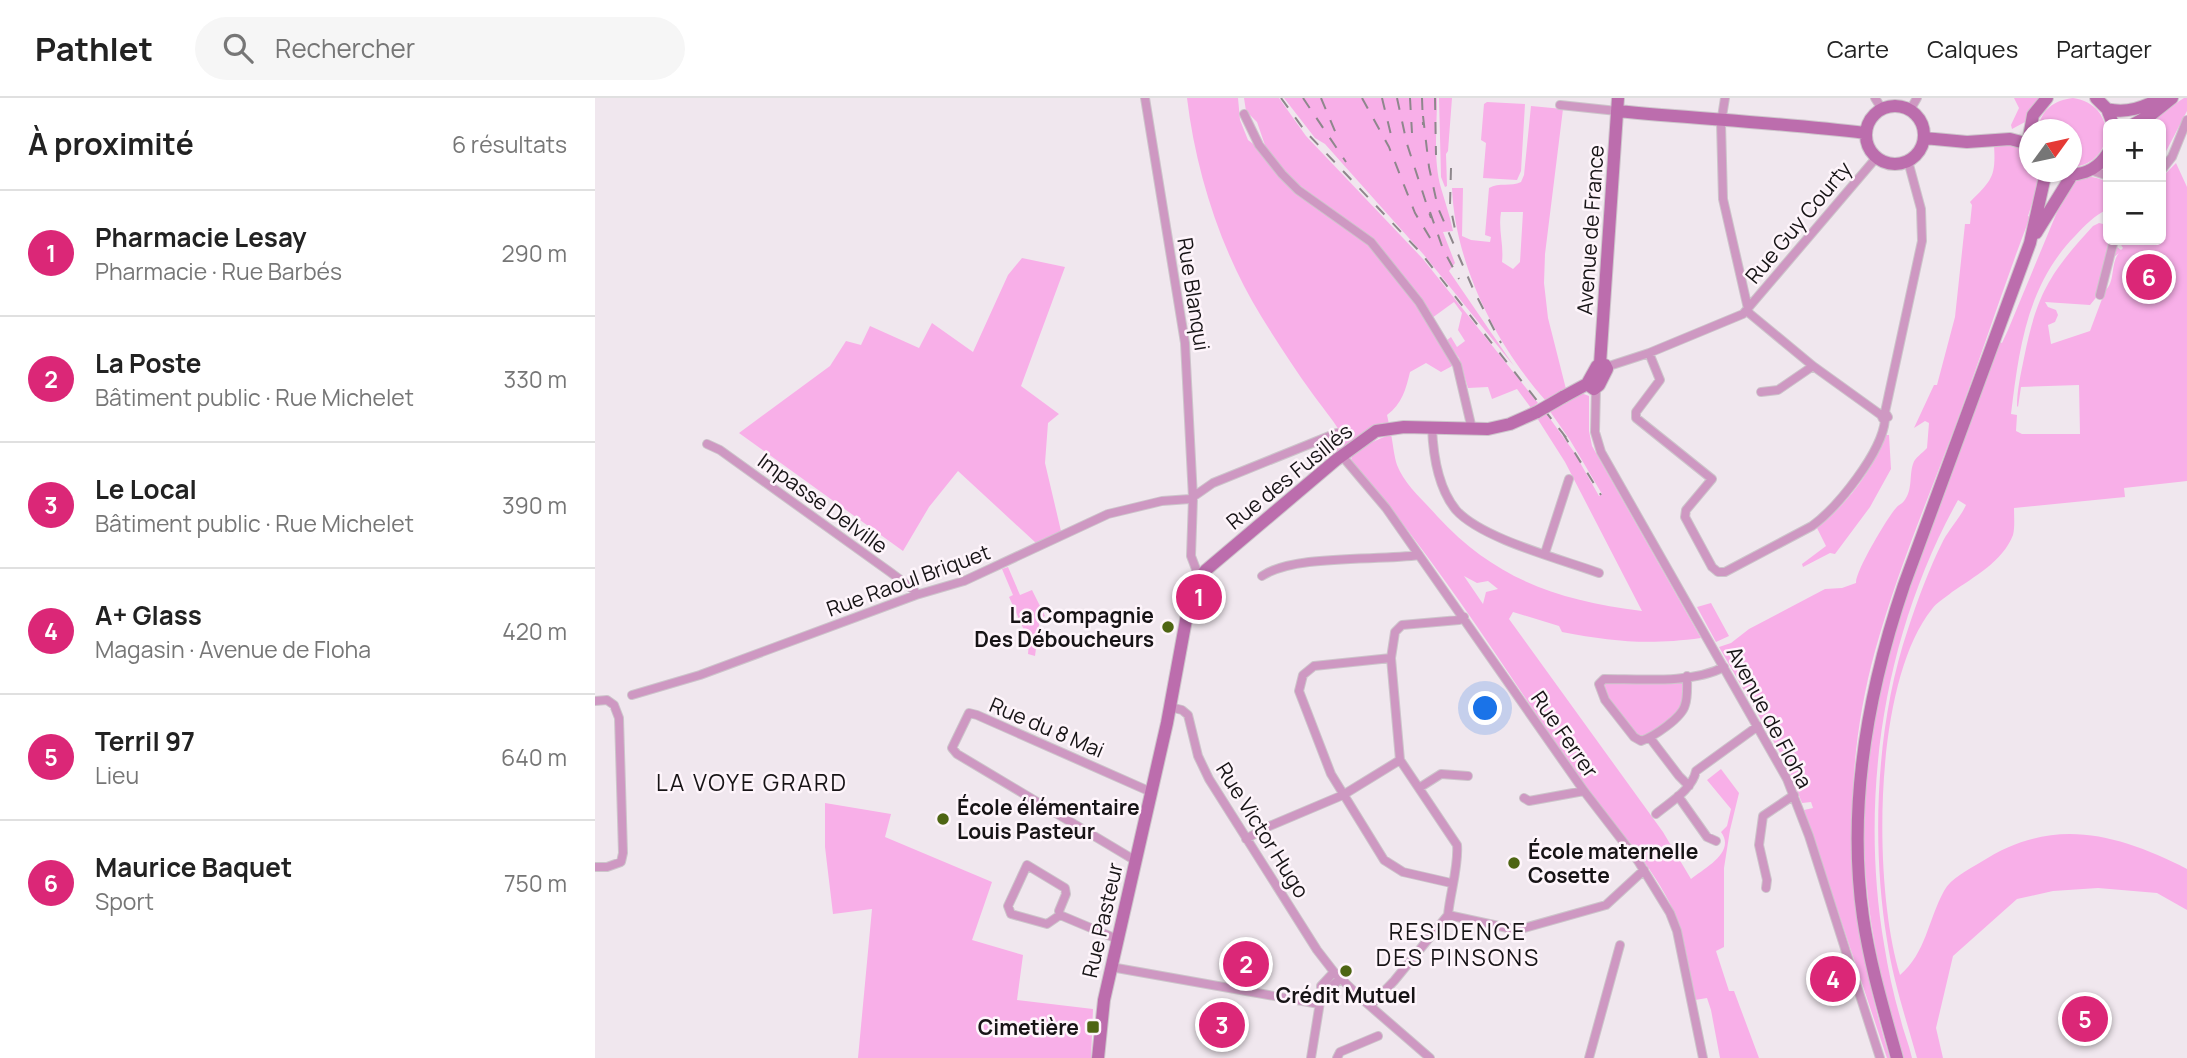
<!DOCTYPE html>
<html lang="fr">
<head>
<meta charset="utf-8">
<style>
	body { margin:0; font-family:Manrope,sans-serif; background:#f6f6f6; color:#222 }
	.controls { position:absolute; right:21px; top:21px; display:grid; overflow:hidden; border-radius:10px; box-shadow:0 2px 5px #0004 }
	.controls button { width:63px; height:63px; display:grid; place-items:center; padding:0; border:0; border-bottom:2px solid #e0e0e0; background:#fff; color:#222; font:35px sans-serif }
	.compass { position:absolute; left:1424px; top:21px; width:63px; height:63px; border-radius:50%; background:#fff; box-shadow:0 2px 5px #0004; rotate:57deg }
	.you { position:absolute; left:891px; top:611px; width:24px; height:24px; margin:-18px; border:5px solid #fff; border-radius:50%; background:#1a73e8; box-shadow:0 0 0 10px #1a73e833 }
	.badge { display:grid; place-items:center; width:46px; height:46px; border-radius:50%; background:#db2777; color:#fff; font-size:23px; font-weight:700 }
	.pin { position:absolute; translate:-50% -50%; border:4px solid #fff; box-shadow:0 2px 7px #0006 }
	.list { margin:0; padding:0; list-style:none }
	h2 { display:flex; justify-content:space-between; align-items:center; height:91px; margin:0; padding:0 28px; font-size:30px }
	h2 small { font-size:23px; font-weight:400; color:#767676 }
	.list li { display:grid; grid-template-columns:46px 1fr auto; gap:21px; align-items:center; box-sizing:border-box; height:126px; padding:0 28px; border-top:2px solid #e0e0e0 }
	.list b { display:block; font-size:26px; white-space:nowrap }
	.list p { margin:0; font-size:23px; white-space:nowrap; color:#767676 }
	.list em { font-size:23px; font-style:normal; color:#767676 }
	.icon { flex:none; width:38px; height:38px; fill:none; stroke:currentColor; stroke-width:2; stroke-linecap:round; stroke-linejoin:round }
	.map { position:relative; flex:none; width:1592px; height:960px; overflow:hidden }
	header { display:flex; align-items:center; gap:42px; box-sizing:border-box; height:98px; padding:0 35px; background:#fff; border-bottom:2px solid #e0e0e0 }
	header strong { font-size:33px }
	nav { display:flex; gap:38px; margin-inline-start:auto; font-size:24px }
	.search { width:490px; height:63px; background:#f6f6f6; display:flex; align-items:center; gap:18px; box-sizing:border-box; padding:0 24px; border-radius:38px; color:#767676; font-size:26px }
	main { display:flex }
	aside { flex:1; background:#fff }
	.map>svg:first-child { display:block }
	.green { fill:#f8afe8; fill-rule:evenodd }
	.lines { fill:none; stroke-linecap:round; stroke-linejoin:round }
	.street-casing { stroke:#cdc5cb; stroke-width:10 }
	.secondary-casing { stroke:#cdc5cb; stroke-width:14 }
	.street { stroke:#ce98c2; stroke-width:8 }
	.secondary { stroke:#bc6dad; stroke-width:12 }
	.rail { stroke:#8e878c; stroke-width:2; stroke-dasharray:12 12; stroke-linecap:butt }
	.secondary-bridge-casing { stroke:#cdc5cb; stroke-width:14; stroke-linecap:butt }
	.secondary-bridge { stroke:#bc6dad; stroke-width:12 }
	.poi-dot { fill:#4e6513; stroke:#fef5fb; stroke-width:2.5 }
	.labels { text-anchor:middle; dominant-baseline:central; stroke-width:5; stroke-linejoin:round; paint-order:stroke }
	.street-label { font-size:21px; fill:#171416; stroke:#fef5fb }
	.poi-label { font-size:21px; font-weight:bold; fill:#171416; stroke:#fef5fb; text-anchor:end }
	.neighbourhood-label { font-size:23px; letter-spacing:2px; fill:#171416; stroke:#fef5fb }
</style>
</head>
<body>
<header>
<strong>Pathlet</strong>
<div class="search"><svg class="icon" aria-label="search" viewBox="0 0 24 24"><circle cx="10" cy="10" r="6"/><path d="M15 15l6 6"/></svg>Rechercher</div>
<nav><a>Carte</a><a>Calques</a><a>Partager</a></nav>
</header>
<main>
<aside>
<h2>À proximité<small>6 résultats</small></h2>
<ul class="list">
<li><span class="badge">1</span><div><b>Pharmacie Lesay</b><p>Pharmacie · Rue Barbés</p></div><em>290 m</em></li>
<li><span class="badge">2</span><div><b>La Poste</b><p>Bâtiment public · Rue Michelet</p></div><em>330 m</em></li>
<li><span class="badge">3</span><div><b>Le Local</b><p>Bâtiment public · Rue Michelet</p></div><em>390 m</em></li>
<li><span class="badge">4</span><div><b>A+ Glass</b><p>Magasin · Avenue de Floha</p></div><em>420 m</em></li>
<li><span class="badge">5</span><div><b>Terril 97</b><p>Lieu</p></div><em>640 m</em></li>
<li><span class="badge">6</span><div><b>Maurice Baquet</b><p>Sport</p></div><em>750 m</em></li>
</ul>
</aside>
<div class="map">
<svg width="1592" height="960" viewBox="0 0 1592 960">
	<rect width="100%" height="100%" fill="#f0e7ee"/>
	<path class="green" d="M592,0H643L645,22L653,42L661,48L680,72L778,150L809,188L859,267L846,274L831,265L815,274C811,291 807,306 792,317L794,326L775,345L796,336C798,346 799,358 802,367C809,386 829,403 842,418C901,482 963,502 1047,513L970,364L942,320L951,315L979,354L1004,398L1007,396L975,342L954,312L986,295L994,298V333L997,348L1106,540C1054,547 1019,544 967,534L964,528L918,514L914,521L1068,734L1096,781C1110,770 1141,754 1126,734L1132,728L1136,711L1112,682L1126,671L1144,695L1135,732L1129,770V849L1121,853L1134,893H1139L1164,960H1125L1116,912L1112,900L1100,902C1094,873 1091,842 1079,814C1058,766 1018,728 988,685C913,577 846,466 759,367L756,363L757,357L738,359L720,347L745,334C737,320 726,308 717,295C699,270 682,244 666,218C626,153 601,75 592,0ZM869,478L882,485L893,483L903,491L891,494L888,506Z
		M649,0H684L711,38L828,161L943,305L936,310L922,291L897,301L893,289L873,290L864,260L851,243L856,239L862,249L870,243L863,232L867,215L859,204L837,220L827,202L778,141L700,84L672,53L662,24L651,13Z
		M689,0H842C842,29 838,62 846,90C850,104 855,118 858,133L848,134L860,165L854,173L919,268L829,157L730,46L720,40Z
		M844,0H857L853,53L851,56L852,88L850,89L846,79Z
		M1419,0H1447L1430,24L1417,31L1416,27L1424,10Z
		M1478,0C1522,6 1522,64 1478,69L1476,32L1443,31C1446,12 1459,2 1478,0Z
		M1589,0H1592V13L1566,63V26H1549Z
		M892,4L930,6L926,73L922,82L888,80L891,45L886,42L889,6Z
		M936,8L968,11L950,156L949,185L953,220L971,291L951,303C901,247 860,166 857,90H868L867,138L876,142L895,144L896,139L890,137L894,90C904,84 916,89 926,84L929,77ZM906,114H928L925,164L918,171L907,164C909,146 903,132 906,114Z
		M1418,45L1433,50L1434,74H1445L1444,84L1433,118L1435,119C1408,189 1386,259 1360,329C1332,403 1301,477 1280,553C1243,688 1253,828 1295,960H1292L1209,712L1218,710L1216,704L1207,705L1191,665L1124,549L1136,545L1154,531L1230,491L1247,490L1261,485C1260,474 1292,420 1301,410C1303,407 1307,406 1309,403C1318,392 1314,378 1318,366C1320,359 1327,356 1332,350L1334,325L1330,323L1319,330L1339,287H1342L1360,219L1370,126H1375L1377,107L1375,104C1397,82 1401,79 1399,47Z
		M1581,65L1592,89V383L1529,390L1530,399L1419,410C1419,419 1420,429 1418,437C1408,463 1379,479 1357,494C1350,500 1342,504 1337,511C1277,586 1278,789 1305,877C1331,855 1333,822 1349,793C1356,780 1373,772 1386,764C1457,718 1521,735 1592,771V812L1562,795L1503,790L1458,793L1422,801L1358,858L1341,930L1348,960H1322C1311,921 1298,882 1292,842C1276,744 1281,625 1313,531C1323,501 1334,471 1348,443C1355,430 1365,420 1371,407L1363,402C1289,535 1264,697 1289,846C1293,871 1298,895 1305,919C1308,933 1314,946 1317,960H1309C1279,869 1262,770 1271,673C1279,581 1310,494 1343,408C1364,353 1384,299 1405,244L1407,245L1413,232L1467,102C1482,79 1486,73 1513,84V111C1500,117 1490,127 1480,138C1432,187 1424,251 1416,316L1422,317L1421,333L1427,336H1485L1484,287L1426,289L1423,309L1422,308C1422,292 1426,275 1429,260C1442,196 1454,176 1498,128L1504,125L1512,127L1513,142H1516L1504,196L1495,207L1450,204L1453,209L1461,212L1463,217L1460,224L1453,227L1456,246L1495,233L1510,193C1521,183 1515,166 1524,155L1519,159L1522,149L1526,152L1528,150L1523,142H1566V80Z
		M427,160L470,169L426,288L464,316L453,325L450,365L466,433L441,445L363,373L334,409L308,453L144,335L235,268L251,243L266,247L275,228L324,250L337,225L378,254L413,177Z
		M1291,337H1294L1296,371L1275,409L1240,456L1235,455L1208,469L1207,466L1231,448L1222,430C1252,406 1277,373 1291,337Z
		M413,469L425,497L437,492L450,518L445,520L440,558L433,556L434,543L414,499L418,497L407,471Z
		M1116,505L1134,538L1121,544L1102,509Z
		M1092,578L1089,611L1046,643L1006,593L1009,581Z
		M230,705L296,716L290,739L397,784L377,842L428,857L422,902L498,911L496,960H263L277,811L238,816L230,749Z"/>
	<g class="lines">
		<defs>
			<path id="street" d="M550,0L590,245L598,400L596,458L604,479
				M1130,0L1126,25L1128,101L1154,215L1218,268L1286,317L1288,321L1293,319L1290,314L1286,317
				M1280,0L1287,11
				M965,7L1022,13
				M1315,12L1322,0
				M649,16L664,47L687,76L703,92L776,144L824,204L862,267L877,331
				M1495,72L1513,78
				M1566,73L1577,59L1592,22
				M1505,197L1519,142
				M1054,255L1065,282L1041,314V320L1117,381L1091,412L1090,419L1117,469L1123,474H1130L1217,428C1243,409 1287,354 1290,322
				M1011,269L1054,255L1148,216L1281,60
				M1001,290L1000,334L1006,354L1192,681L1214,738L1285,960
				M1166,294L1183,292L1218,268
				M1290,314L1327,143L1326,111L1313,63
				M837,329C838,356 843,390 861,412C887,441 966,461 1004,475
				M112,346L125,352L295,474L319,492L321,497
				M747,358L791,410L989,693L1043,763L1075,815L1082,833L1108,960
				M950,455L974,381
				M667,478C699,456 783,463 824,457
				M796,560L719,568L708,577L704,593L736,676L789,762L808,774L856,785
				M1092,578C1092,588 1093,599 1090,607C1087,620 1058,639 1046,643L1039,639L1010,602L1004,586L1009,581C1045,581 1097,586 1129,569
				M37,597L105,577L321,497L369,483L513,416L567,403L595,401L618,385L742,335
				M0,603L12,602L19,607L24,620L28,755L26,764L12,769H0
				M575,609L587,612L593,617L603,658L614,681L722,852L739,874L767,901L835,960
				M1055,640L1084,678L1094,688
				M824,690L846,676L873,678
				M1083,698L1112,739L1121,743
				M929,700L934,703L989,693
				M1061,716C1075,704 1097,692 1101,673L1163,628
				M651,741L670,730L748,697L805,662
				M541,763L362,656L357,650L374,615L382,617L556,694
				M1171,790L1172,782L1164,747L1168,718L1199,697
				M465,817L464,813L471,796L470,790L432,767L413,808L416,816L452,826L465,817L522,841
				M853,817C855,795 864,767 862,747L805,662L796,560L800,534L807,527L864,522L869,519
				M516,869L724,906
				M726,898L746,880
				M776,907L799,883L853,817L922,832L1011,807L1049,772
				M716,960L726,898V888L739,874
				M742,960L745,954L783,938
				M994,960L1025,847"/>
			<path id="secondary" d="M1501,0L1512,11L1518,26
				M1271 37a29 29 0 1 1 58 0a29 29 0 1 1-58 0Z
				M1512,11C1532,16 1549,9 1567,0
				M1022,13C1105,21 1188,25 1270,35
				M1539,26L1557,16L1577,0
				M1434,39L1438,17L1452,0
				M1329,40L1372,44L1415,41L1434,46
				M1461,74C1482,80 1501,74 1513,55
				M1441,135L1477,77
				M1005,266L1023,0
				M992,286L999,291L1004,287L1012,271L1010,267L1005,266
				M968,299L992,286L1002,268L1005,266
				M503,960L509,902L572,625L595,500L601,484L611,472L741,362L781,333L809,329L893,331L915,326L942,314
				M1302,960C1289,913 1275,867 1268,819C1252,707 1273,593 1309,487L1435,145L1451,74"/>
		</defs>
		<use href="#street" class="street-casing"/>
		<use href="#secondary" class="secondary-casing"/>
		<use href="#street" class="street"/>
		<use href="#secondary" class="secondary"/>
		<path class="rail" d="M686,0L710,33L826,155L973,342
			M708,0L751,64
			M726,0L742,38
			M767,0L794,49L820,115L840,148
			M787,0L798,45
			M802,0L812,46L836,120
			M815,0L817,35
			M827,0L828,27
			M840,0L841,57
			M828,18L834,69L843,110L879,193L906,245
			M856,70L855,107L861,136
			M835,114L848,151L864,181
			M967,334L1006,397"/>
		<defs>
			<path id="secondary-bridge" d="M942,314L968,299"/>
		</defs>
		<use href="#secondary-bridge" class="secondary-bridge-casing"/>
		<use href="#secondary-bridge" class="secondary-bridge"/>
	</g>
	<g class="poi-dot">
		<circle cx="573" cy="529" r="7"/>
		<circle cx="348" cy="721" r="7"/>
		<circle cx="919" cy="765" r="7"/>
		<circle cx="751" cy="873" r="7"/>
		<rect x="491" y="922" width="14" height="14" rx="3.5"/>
	</g>
	<g class="labels">
		<g class="street-label">
			<text transform="translate(1203 124) rotate(-50)">Rue Guy Courty</text>
			<text transform="translate(995 132) rotate(-86)">Avenue de France</text>
			<text transform="translate(599 196) rotate(81)">Rue Blanqui</text>
			<text transform="translate(694 378) rotate(-39)">Rue des Fusillés</text>
			<text transform="translate(228 405) rotate(36)">Impasse Delville</text>
			<text transform="translate(313 482) rotate(-20)">Rue Raoul Briquet</text>
			<text transform="translate(1175 619) rotate(62)">Avenue de Floha</text>
			<text transform="translate(452 629) rotate(23)">Rue du 8 Mai</text>
			<text transform="translate(970 636) rotate(55)">Rue Ferrer</text>
			<text transform="translate(668 732) rotate(58)">Rue Victor Hugo</text>
			<text transform="translate(507 822) rotate(-77)">Rue Pasteur</text>
		</g>
		<g class="poi-label">
			<text x="559" y="517">La Compagnie<tspan x="559" dy="24">Des Déboucheurs</tspan></text>
			<text x="362" y="709" text-anchor="start">École élémentaire<tspan x="362" dy="24">Louis Pasteur</tspan></text>
			<text x="933" y="753" text-anchor="start">École maternelle<tspan x="933" dy="24">Cosette</tspan></text>
			<text x="751" y="897" text-anchor="middle">Crédit Mutuel</text>
			<text x="484" y="929">Cimetière</text>
		</g>
		<g class="neighbourhood-label">
			<text x="157" y="684">LA VOYE GRARD</text>
			<text x="863" y="833">RESIDENCE<tspan x="863" dy="26">DES PINSONS</tspan></text>
		</g>
	</g>
</svg>
<div class="controls">
<button>+</button>
<button>−</button>
</div>
<svg class="compass" viewBox="-18 -18 36 36"><path d="M0-13l5 13h-10z" fill="#e53935"/><path d="M0 13l5-13h-10z" fill="#767676"/></svg>
<div class="you"></div>
<div class="pin badge" style="left:604px;top:499px">1</div>
<div class="pin badge" style="left:651px;top:866px">2</div>
<div class="pin badge" style="left:627px;top:927px">3</div>
<div class="pin badge" style="left:1238px;top:881px">4</div>
<div class="pin badge" style="left:1490px;top:921px">5</div>
<div class="pin badge" style="left:1554px;top:179px">6</div>
</div>
</main>
</body>
</html>
